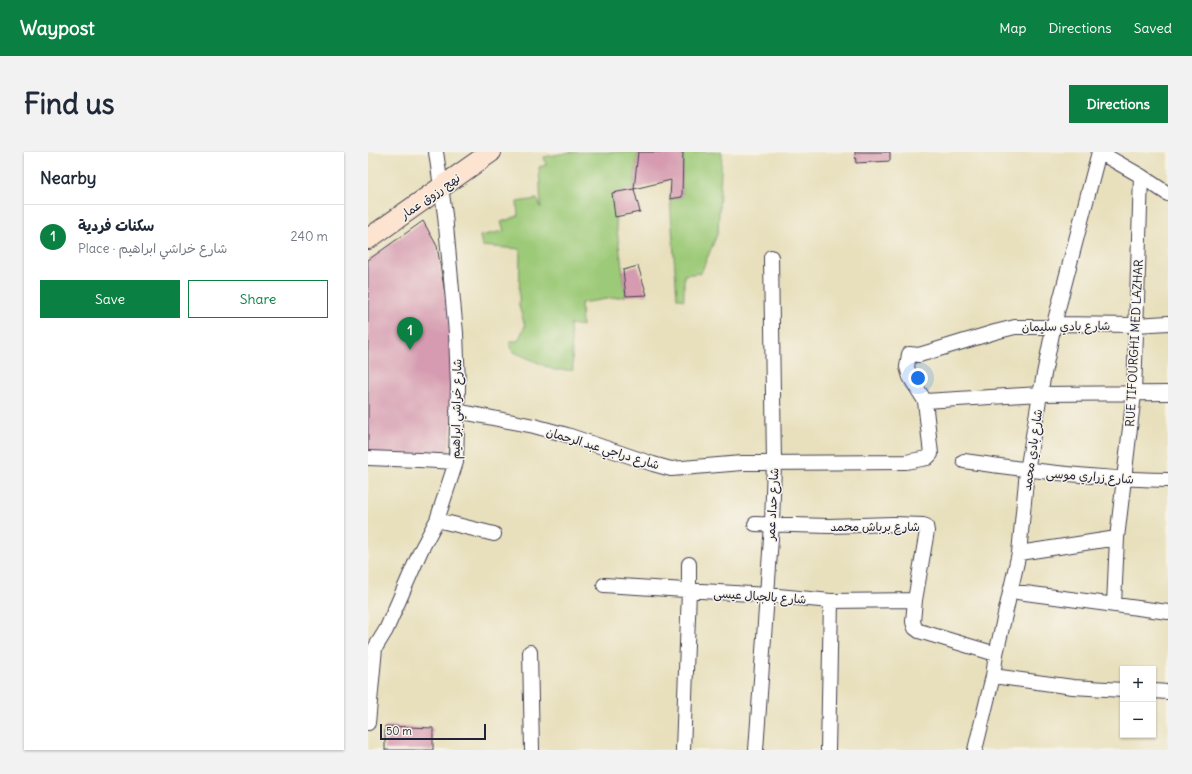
<!DOCTYPE html>
<html lang="en">
<head>
<meta charset="utf-8">
<style>
	body { margin:0; font-family:Delius,"Playpen Sans Arabic",sans-serif; background:#f2f2f3; color:#1f2937 }
	.controls { position:absolute; right:12px; bottom:12px; display:grid; overflow:hidden; border-radius:0px; box-shadow:0 1px 3px #0004 }
	.controls button { width:36px; height:36px; display:grid; place-items:center; padding:0; border:0; border-bottom:1px solid #e0e1e3; background:#fff; color:#1f2937; font:20px sans-serif }
	.scale { position:absolute; left:12px; bottom:10px; width:106px; box-sizing:border-box; padding-left:4px; border:2px solid #22223b; border-top:0; font-size:11px; line-height:14px; white-space:nowrap; color:#22223b; -webkit-text-stroke:3px #f7f3e8; paint-order:stroke }
	.you { position:absolute; left:550px; top:226px; width:14px; height:14px; margin:-10px; border:3px solid #fff; border-radius:50%; background:#1a73e8; box-shadow:0 0 0 6px #1a73e833 }
	.badge { display:grid; place-items:center; width:26px; height:26px; border-radius:50%; background:#0b8043; color:#fff; font-size:13px; font-weight:700 }
	.pin { position:absolute; translate:-50% -33px; filter:drop-shadow(0 1px 2px #0008) }
	.pin::after { content:''; position:absolute; top:21px; width:14px; height:12px; background:inherit; clip-path:polygon(0 0,100% 0,50% 100%) }
	.list { margin:0; padding:0; list-style:none }
	h2 { display:flex; justify-content:space-between; align-items:center; height:52px; margin:0; padding:0 16px; font-size:17px }
	h2 small { font-size:13px; font-weight:400; color:#747a83 }
	.list li { display:grid; grid-template-columns:26px 1fr auto; gap:12px; align-items:center; box-sizing:border-box; height:64px; padding:0 16px; border-top:1px solid #e0e1e3 }
	.list b { display:block; font-size:15px; white-space:nowrap }
	.list p { margin:0; font-size:13px; white-space:nowrap; color:#747a83 }
	.list em { font-size:13px; font-style:normal; color:#747a83 }
	.actions { display:flex; gap:8px; padding:12px 16px }
	.actions a { flex:1; padding:9px 0; border:1px solid #0b8043; border-radius:0px; text-align:center; font-size:14px; color:#0b8043 }
	.actions .main { background:#0b8043; color:#fff }
	.map { position:relative; flex:none; width:800px; height:598px; overflow:hidden; border-radius:0px }
	header { display:flex; align-items:center; gap:24px; box-sizing:border-box; height:56px; padding:0 20px; background:#0b8043; color:#fff }
	header strong { font-size:19px }
	nav { display:flex; gap:22px; margin-inline-start:auto; font-size:14px }
	.intro { display:flex; align-items:center; justify-content:space-between; box-sizing:border-box; height:96px; padding:0 24px }
	h1 { margin:0; font-size:28px }
	.button { padding:10px 18px; border-radius:0px; background:#0b8043; color:#fff; font-size:14px; font-weight:700 }
	main { display:flex; gap:24px; padding:0 24px }
	aside { flex:1; background:#fff; border-radius:0px; box-shadow:0 1px 3px #0004 }
	.map>svg:first-child { display:block }
	.green { fill:#9dca78; stroke:#60765a }
	.building { fill:#d69bb0 }
	.lines { fill:none; stroke-linecap:round; stroke-linejoin:round }
	.minor-casing { stroke:#403e4e; stroke-width:16 }
	.secondary-casing { stroke:#403e4e; stroke-width:22 }
	.minor { stroke:#fff; stroke-width:14 }
	.secondary { stroke:#fde4d1; stroke-width:20 }
	.labels { text-anchor:middle; dominant-baseline:central; stroke-width:3; stroke-linejoin:round; paint-order:stroke }
	.street-label { font-size:12px; fill:#22223b; stroke:#f7f3e8 }
</style>
</head>
<body>
<header>
<strong>Waypost</strong>
<nav><a>Map</a><a>Directions</a><a>Saved</a></nav>
</header>
<div class="intro"><h1>Find us</h1><a class="button">Directions</a></div>
<main>
<aside>
<h2>Nearby<small></small></h2>
<ul class="list">
<li><span class="badge">1</span><div><b>سكنات فردية</b><p>Place · شارع خراشي ابراهيم</p></div><em>240 m</em></li>
</ul>
<div class="actions"><a class="main">Save</a><a>Share</a></div>
</aside>
<div class="map">
<svg width="800" height="598" viewBox="0 0 800 598">
	<rect width="100%" height="100%" fill="#f7f3e8"/>
	<filter id="ink" filterUnits="userSpaceOnUse"><feTurbulence type="fractalNoise" baseFrequency=".025" numOctaves="2"/><feDisplacementMap in="SourceGraphic" scale="8" xChannelSelector="R" yChannelSelector="G"/><feConvolveMatrix kernelMatrix="1 2 1 2 8 2 1 2 1" color-interpolation-filters="sRGB"/></filter>
	<filter id="wash" filterUnits="userSpaceOnUse"><feTurbulence type="fractalNoise" baseFrequency=".012" numOctaves="4" result="noise"/><feDisplacementMap in="SourceGraphic" scale="16" xChannelSelector="R" yChannelSelector="G"/><feGaussianBlur stdDeviation="0.9" result="paint"/><feColorMatrix in="noise" values="0 0 0 0 0 0 0 0 0 0 0 0 0 0 0 0 0 1.4 0 .05"/><feComposite in="paint" operator="in"/></filter>
	<g filter="url(#wash)">
		<rect width="100%" height="100%" fill="#e8e0bd"/>
		<path class="green" d="M202,0H270L266,37L244,42L258,144L213,151L214,174L202,172L205,218H186L144,199L142,189H150L157,174L151,154L152,97L114,94L112,84L136,79L133,70L150,64L149,50L169,47L173,56L171,15L178,13L176,5Z
			M315,0H354L350,80L333,121L316,123V148L309,146L302,47L314,45Z"/>
		<g id="blocks">
			<path class="building" d="M270,0H315L314,45L302,47L303,28L266,37L272,60L247,65L244,41L266,37Z
				M487,0H522V9L488,11Z
				M55,69L69,94L81,165L88,232L80,306L0,303V108Z
				M270,114L279,143L258,144L255,118Z
				M17,574L65,576V598H17Z"/>
		</g>
	</g>
	<g filter="url(#ink)">
		<use href="#blocks" fill-opacity="0" stroke="#403e4e" stroke-width="1"/>
		<g class="lines">
			<defs>
				<path id="minor" d="M731,0L773,24L800,42
					M557,249L672,242L800,241
					M89,259L166,274L199,283L285,312L303,317L374,311L538,310L559,306L563,302L557,249L542,225L539,215L541,202L551,203L627,180L647,175H681L686,172L768,173L800,171
					M0,306L51,308L88,310
					M596,309C664,319 731,327 800,328
					M69,368L126,382
					M387,372L461,374L525,372L555,373L558,374L559,379L547,448L545,470L547,476L551,479L628,502
					M651,401L749,386
					M236,433L399,443L463,449L547,448
					M642,439L800,460
					M746,453L749,386L766,242L773,24
					M162,500L164,598
					M625,524L705,535L755,538
					M785,539L800,540
					M0,571L7,496L18,478L53,398L69,368L88,310L90,234L88,181L77,63L68,0
					M315,598L321,439V412
					M388,598L404,372L406,311L403,105
					M460,598L463,449
					M607,598L625,524L628,502L651,401L659,319L672,242L686,172L731,0"/>
				<path id="secondary" d="M0,87L123,0"/>
			</defs>
			<use href="#minor" class="minor-casing"/>
			<use href="#secondary" class="secondary-casing"/>
			<use href="#minor" class="minor"/>
			<use href="#secondary" class="secondary"/>
		</g>
	</g>
	<g class="labels">
		<g class="street-label">
			<text transform="translate(62 44) rotate(-35)">نهج رزوق عمار</text>
			<text transform="translate(698 174) rotate(-1)">شارع بادي سليمان</text>
			<text transform="translate(766 191) rotate(-87)">RUE TIFOURGHI MED LAZHAR</text>
			<text transform="translate(88 257) rotate(-89)">شارع خراشي ابراهيم</text>
			<text transform="translate(235 296) rotate(17)">شارع دراجي عبد الرحمان</text>
			<text transform="translate(664 298) rotate(-82)">شارع بادي محمد</text>
			<text transform="translate(722 324) rotate(4)">شارع زراري موسى</text>
			<text transform="translate(404 352) rotate(-87)">شارع حداد عمر</text>
			<text x="507" y="374">شارع برباش محمد</text>
			<text transform="translate(392 444) rotate(4)">شارع بالجبال عيسى</text>
		</g>
	</g>
</svg>
<div class="controls">
<button>+</button>
<button>−</button>
</div>
<div class="scale">50 m</div>
<div class="you"></div>
<div class="pin badge" style="left:42px;top:198px">1</div>
</div>
</main>
</body>
</html>
